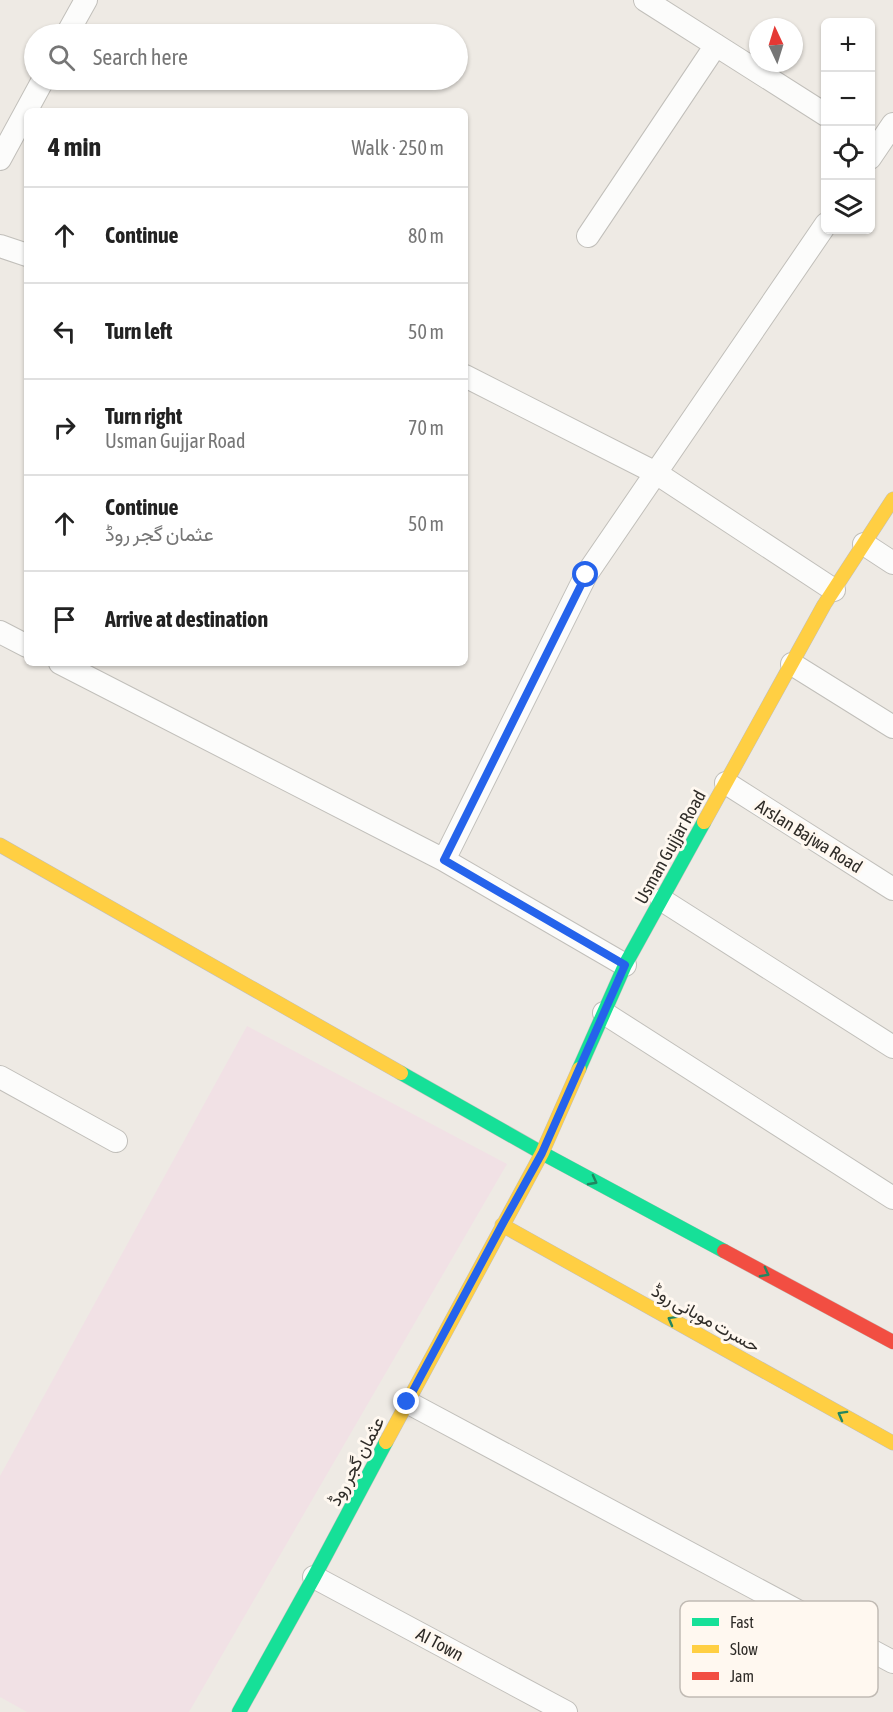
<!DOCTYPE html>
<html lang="en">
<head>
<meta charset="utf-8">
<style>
	body { margin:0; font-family:"Asap Condensed",Vazirmatn,sans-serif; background:#f2f2f2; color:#222 }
	.controls { position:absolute; right:18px; top:18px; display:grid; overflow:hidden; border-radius:9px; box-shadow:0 2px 4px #0004 }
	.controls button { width:54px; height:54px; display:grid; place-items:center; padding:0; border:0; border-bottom:2px solid #e0e0e0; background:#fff; color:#222; font:30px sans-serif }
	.compass { position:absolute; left:749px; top:18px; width:54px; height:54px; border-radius:50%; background:#fff; box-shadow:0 2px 4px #0004; rotate:356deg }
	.stop { position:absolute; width:18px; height:18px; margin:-14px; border:4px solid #2563eb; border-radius:50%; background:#fff }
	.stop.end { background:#2563eb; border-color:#fff; box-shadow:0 2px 6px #0008 }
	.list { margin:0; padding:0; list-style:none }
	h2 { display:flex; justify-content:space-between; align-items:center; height:78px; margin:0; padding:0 24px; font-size:26px }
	h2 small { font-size:20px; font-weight:400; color:#767676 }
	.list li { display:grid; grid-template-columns:39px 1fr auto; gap:18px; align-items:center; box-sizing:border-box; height:96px; padding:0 24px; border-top:2px solid #e0e0e0 }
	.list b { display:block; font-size:22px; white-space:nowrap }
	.list p { margin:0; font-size:20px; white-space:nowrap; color:#767676 }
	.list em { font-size:20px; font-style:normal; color:#767676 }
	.icon { flex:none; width:33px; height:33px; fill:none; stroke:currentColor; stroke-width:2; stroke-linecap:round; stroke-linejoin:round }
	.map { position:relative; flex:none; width:893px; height:1712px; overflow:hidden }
	.search { position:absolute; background:#fff; box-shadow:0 2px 4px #0004; left:24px; top:24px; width:444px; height:66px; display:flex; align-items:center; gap:15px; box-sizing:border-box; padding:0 21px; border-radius:33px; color:#767676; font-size:22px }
	.panel { position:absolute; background:#fff; box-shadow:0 2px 4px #0004; left:24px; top:108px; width:444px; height:558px; border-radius:9px }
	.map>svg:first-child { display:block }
	.industrial { fill:#f1e1e5 }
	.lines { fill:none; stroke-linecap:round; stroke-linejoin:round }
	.street-casing { stroke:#c1bfba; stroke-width:24 }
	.fast-casing { stroke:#c1bfba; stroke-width:15 }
	.slow-casing { stroke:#c1bfba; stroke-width:15 }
	.jam-casing { stroke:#c1bfba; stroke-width:15 }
	.street { stroke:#fcfcfb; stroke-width:22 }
	.fast { stroke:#16e098; stroke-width:14 }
	.slow { stroke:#ffcf43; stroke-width:14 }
	.jam { stroke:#f24e42; stroke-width:14 }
	.oneway { stroke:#228660 }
	.route { stroke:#2563eb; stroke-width:8 }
	.labels { text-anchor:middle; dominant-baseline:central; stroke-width:6; stroke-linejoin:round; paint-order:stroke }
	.street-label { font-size:18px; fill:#2f2c28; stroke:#fff8f0 }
	.key { fill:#fff8f0; stroke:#c1bbb4; stroke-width:1.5 }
	.key-label { font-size:16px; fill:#2f2c28 }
</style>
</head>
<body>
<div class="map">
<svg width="893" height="1712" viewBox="0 0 893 1712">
	<rect width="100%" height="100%" fill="#eeeae4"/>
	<path class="industrial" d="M247,1026L507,1164L189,1712H27L0,1697V1476Z"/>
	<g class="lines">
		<defs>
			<path id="street" d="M645,0L826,115
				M67,34L86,0
				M870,158L893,124
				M0,159L43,80
				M588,236L716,45
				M0,246L27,255
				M465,376L656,473L834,590
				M864,544L893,563
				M0,632L27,646
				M60,663L444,860L625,965
				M792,664L893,727
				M726,783L893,889
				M444,860L586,575L826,224
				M662,900L893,1047
				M604,1013L893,1198
				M0,1077L116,1141
				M407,1402L893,1662
				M314,1577L566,1712"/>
			<path id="fast" d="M579,1069L625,965L704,822
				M401,1073L542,1153L724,1251
				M239,1712L314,1577L386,1442"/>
			<path id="slow" d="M704,822L824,605L893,499
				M0,845L401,1073
				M502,1225L893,1443
				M386,1442L542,1153L579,1069"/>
			<path id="jam" d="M724,1251L893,1342"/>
		</defs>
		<use href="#street" class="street-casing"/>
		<use href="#fast" class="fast-casing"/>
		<use href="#slow" class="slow-casing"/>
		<use href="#jam" class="jam-casing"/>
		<use href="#street" class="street"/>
		<use href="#fast" class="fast"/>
		<use href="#slow" class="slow"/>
		<use href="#jam" class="jam"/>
	</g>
	<defs><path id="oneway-chevron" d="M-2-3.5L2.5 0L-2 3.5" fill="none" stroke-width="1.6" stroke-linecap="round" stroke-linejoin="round" transform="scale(1.5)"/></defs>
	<g class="oneway">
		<use href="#oneway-chevron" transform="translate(593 1181) rotate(28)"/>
		<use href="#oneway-chevron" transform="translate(765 1273) rotate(28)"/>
		<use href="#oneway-chevron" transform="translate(672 1320) rotate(-151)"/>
		<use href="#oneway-chevron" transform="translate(842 1415) rotate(-151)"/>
	</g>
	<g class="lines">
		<path class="route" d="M407,1402L502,1225L542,1153L625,965L444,860L586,575"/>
	</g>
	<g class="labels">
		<g class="street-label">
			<text transform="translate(809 836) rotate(32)">Arslan Bajwa Road</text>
			<text transform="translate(670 847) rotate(-61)">Usman Gujjar Road</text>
			<text transform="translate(706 1318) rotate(29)">حسرت موہانی روڈ</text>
			<text transform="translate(356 1461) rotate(-62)">عثمان گجر روڈ</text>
			<text transform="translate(440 1644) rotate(28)">AI Town</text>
		</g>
	</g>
	<rect x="680" y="1601" width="198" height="96" rx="9" class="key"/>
	<rect x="692" y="1618" width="27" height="8" fill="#16e098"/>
	<rect x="692" y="1645" width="27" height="8" fill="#ffcf43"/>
	<rect x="692" y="1672" width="27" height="8" fill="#f24e42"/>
	<g class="key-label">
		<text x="730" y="1628">Fast</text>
		<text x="730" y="1655">Slow</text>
		<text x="730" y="1682">Jam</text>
	</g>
</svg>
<div class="controls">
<button>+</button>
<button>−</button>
<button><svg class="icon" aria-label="locate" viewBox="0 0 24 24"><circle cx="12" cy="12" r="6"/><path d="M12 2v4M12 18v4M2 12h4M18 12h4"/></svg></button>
<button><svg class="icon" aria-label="layers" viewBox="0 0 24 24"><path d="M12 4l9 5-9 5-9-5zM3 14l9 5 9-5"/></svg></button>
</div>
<svg class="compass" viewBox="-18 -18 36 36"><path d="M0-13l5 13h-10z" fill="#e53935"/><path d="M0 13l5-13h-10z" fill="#767676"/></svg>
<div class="stop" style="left:586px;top:575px"></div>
<div class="stop end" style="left:407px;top:1402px"></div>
<div class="search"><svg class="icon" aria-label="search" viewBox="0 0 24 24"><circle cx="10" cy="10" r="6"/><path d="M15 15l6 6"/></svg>Search here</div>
<section class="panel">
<h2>4 min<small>Walk · 250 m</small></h2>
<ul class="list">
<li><svg class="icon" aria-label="ahead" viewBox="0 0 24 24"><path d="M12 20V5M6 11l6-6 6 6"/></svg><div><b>Continue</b></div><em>80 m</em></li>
<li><svg class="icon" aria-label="left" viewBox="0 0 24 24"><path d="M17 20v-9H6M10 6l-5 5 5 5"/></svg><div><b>Turn left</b></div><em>50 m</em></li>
<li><svg class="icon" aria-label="right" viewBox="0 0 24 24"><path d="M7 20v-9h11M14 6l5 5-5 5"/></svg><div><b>Turn right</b><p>Usman Gujjar Road</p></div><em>70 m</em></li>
<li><svg class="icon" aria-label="ahead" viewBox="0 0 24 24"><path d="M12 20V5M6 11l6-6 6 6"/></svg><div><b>Continue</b><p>عثمان گجر روڈ</p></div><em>50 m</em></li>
<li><svg class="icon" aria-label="arrive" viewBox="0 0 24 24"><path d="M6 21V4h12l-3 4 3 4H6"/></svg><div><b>Arrive at destination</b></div></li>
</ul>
</section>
</div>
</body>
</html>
